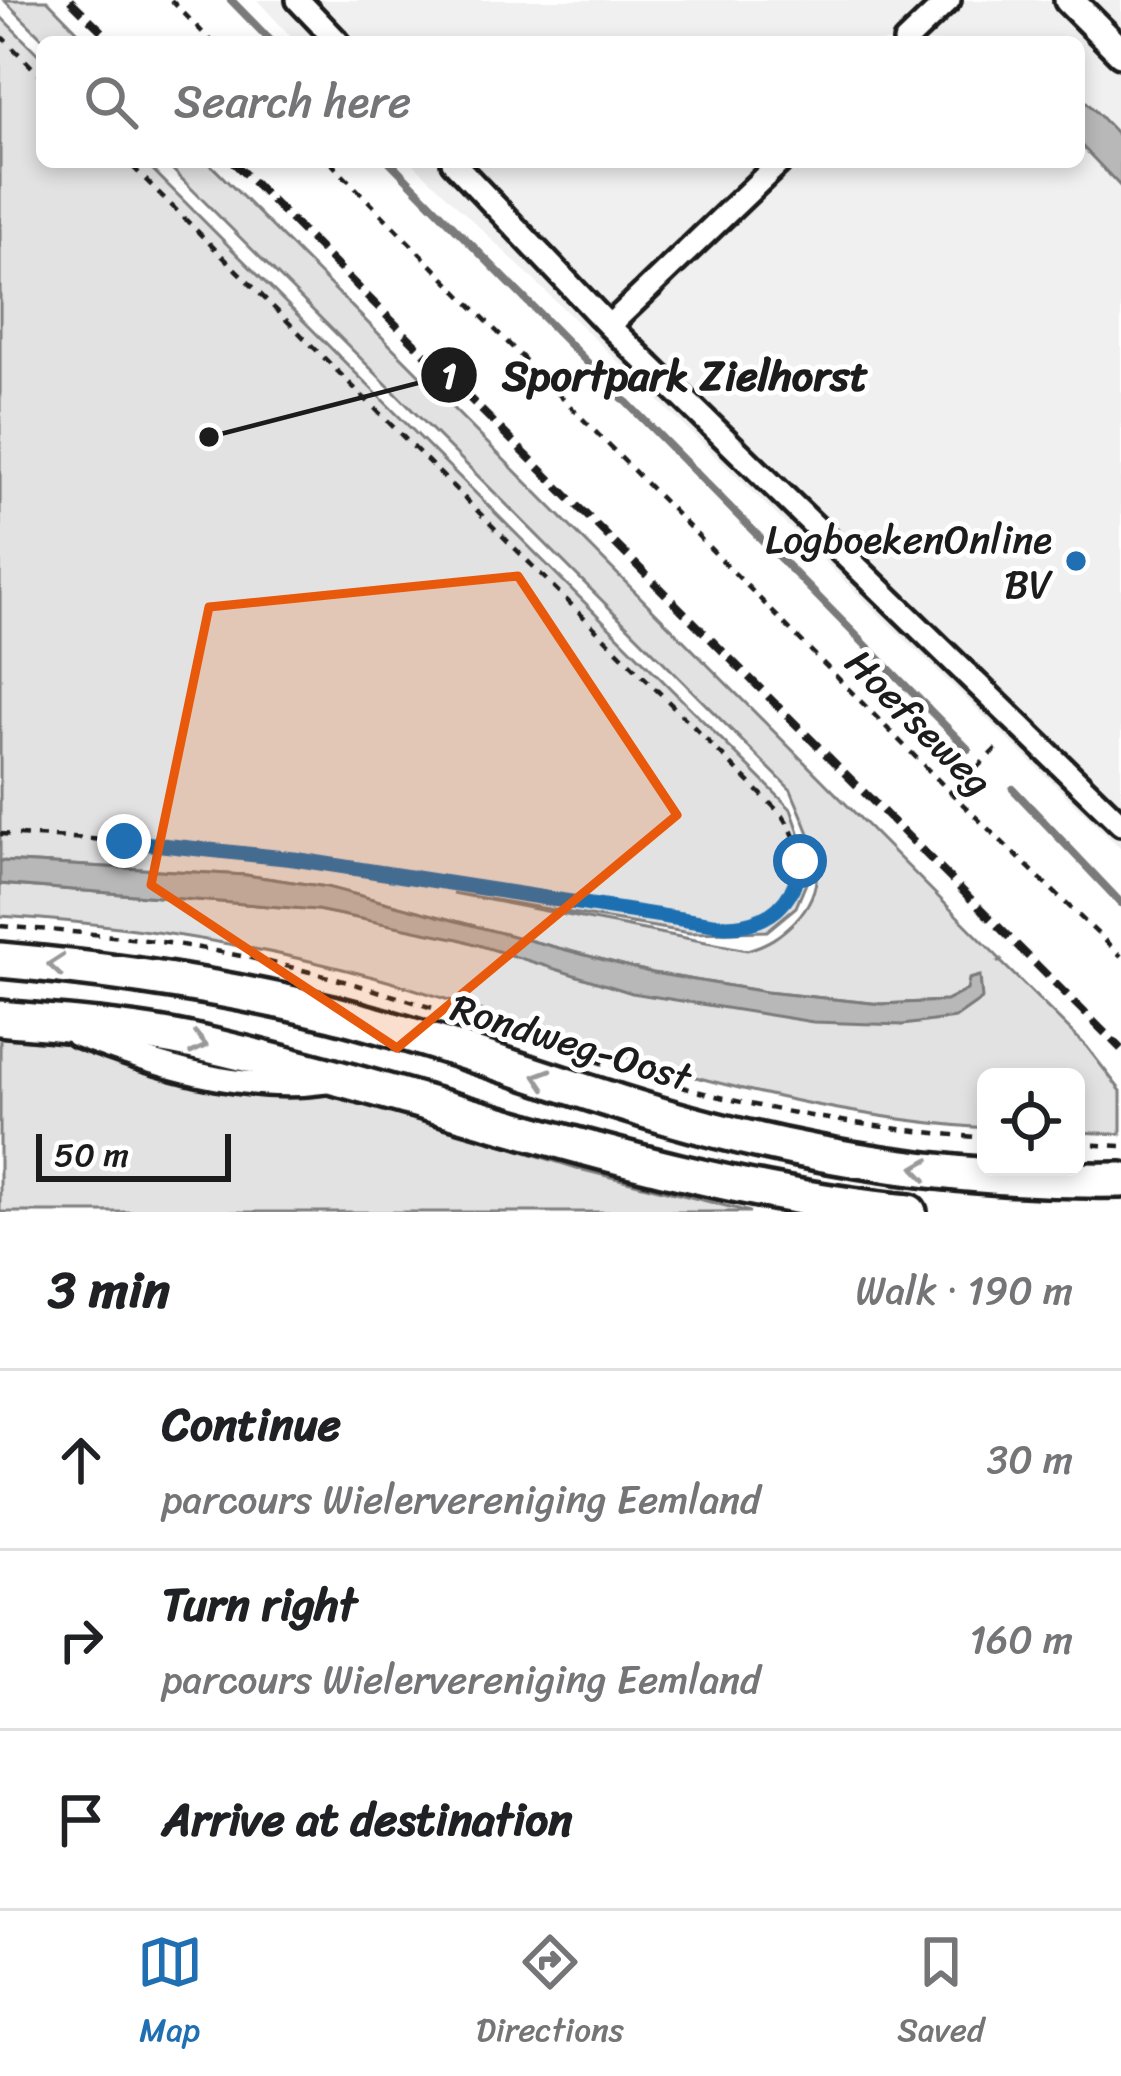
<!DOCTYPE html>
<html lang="en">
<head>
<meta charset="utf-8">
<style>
	body { margin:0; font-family:Sriracha,sans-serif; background:#f2f2f2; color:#202124 }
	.controls { position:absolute; right:36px; bottom:36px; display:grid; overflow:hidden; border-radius:18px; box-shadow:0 6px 18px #0003 }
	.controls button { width:108px; height:108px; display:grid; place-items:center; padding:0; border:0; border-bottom:3px solid #e0e0e0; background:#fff; color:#202124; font:60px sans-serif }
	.scale { position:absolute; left:36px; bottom:30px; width:195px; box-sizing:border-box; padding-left:12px; border:6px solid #1c1c1c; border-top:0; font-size:33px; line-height:42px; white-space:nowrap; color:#1c1c1c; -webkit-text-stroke:9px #fff; paint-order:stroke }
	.stop { position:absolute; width:36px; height:36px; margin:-27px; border:9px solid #1f6fb2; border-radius:50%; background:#fff }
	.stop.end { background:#1f6fb2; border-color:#fff; box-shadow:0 3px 12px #0008 }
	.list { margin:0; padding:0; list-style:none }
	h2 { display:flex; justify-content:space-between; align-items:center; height:156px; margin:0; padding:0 48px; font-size:51px }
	h2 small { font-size:39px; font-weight:400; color:#757577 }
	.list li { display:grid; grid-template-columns:78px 1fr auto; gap:36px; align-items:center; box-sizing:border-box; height:180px; padding:0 48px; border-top:3px solid #e0e0e0 }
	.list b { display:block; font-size:45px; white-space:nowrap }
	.list p { margin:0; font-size:39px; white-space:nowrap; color:#757577 }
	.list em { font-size:39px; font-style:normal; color:#757577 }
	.icon { flex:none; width:66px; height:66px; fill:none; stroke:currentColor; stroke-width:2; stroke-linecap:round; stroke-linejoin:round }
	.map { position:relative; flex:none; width:1121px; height:1212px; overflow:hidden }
	.search { position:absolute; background:#fff; box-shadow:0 6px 18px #0003; left:36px; right:36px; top:36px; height:132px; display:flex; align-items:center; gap:30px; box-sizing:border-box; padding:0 42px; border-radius:18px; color:#757577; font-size:45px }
	.sheet { height:696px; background:#fff }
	nav { display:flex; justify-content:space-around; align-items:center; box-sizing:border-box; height:168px; border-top:3px solid #e0e0e0; background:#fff; font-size:33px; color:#757577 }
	nav a { display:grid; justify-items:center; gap:6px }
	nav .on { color:#1f6fb2 }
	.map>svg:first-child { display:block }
	.built { fill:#f0f0f0 }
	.green { fill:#e2e2e2; stroke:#7f7f7f; stroke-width:3 }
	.water { fill:#b8b8b8; stroke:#7a7a7a; stroke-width:3 }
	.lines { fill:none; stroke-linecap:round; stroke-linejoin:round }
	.stream { stroke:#7a7a7a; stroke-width:8 }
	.minor-casing { stroke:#1c1c1c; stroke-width:30 }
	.tertiary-casing { stroke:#1c1c1c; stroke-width:36 }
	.primary-casing { stroke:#1c1c1c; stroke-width:42 }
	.path { stroke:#1c1c1c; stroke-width:4.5; stroke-dasharray:9 9; stroke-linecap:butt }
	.minor { stroke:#fff; stroke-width:21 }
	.tertiary { stroke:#fff; stroke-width:27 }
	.primary { stroke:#fff; stroke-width:33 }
	.rail { stroke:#1c1c1c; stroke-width:8; stroke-dasharray:18 9; stroke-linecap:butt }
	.oneway { stroke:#999 }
	.route { stroke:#1f6fb2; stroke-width:15 }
	.marked { fill:#e8590c; fill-opacity:0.2; stroke:#e8590c; stroke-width:9; stroke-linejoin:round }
	.poi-dot { fill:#1f6fb2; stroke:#fff; stroke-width:4.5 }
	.labels { text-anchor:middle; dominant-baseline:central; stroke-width:10; stroke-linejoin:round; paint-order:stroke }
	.poi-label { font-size:39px; fill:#1c1c1c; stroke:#fff; text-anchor:end }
	.street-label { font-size:39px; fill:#1c1c1c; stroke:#fff }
	.leader { fill:none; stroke:#1c1c1c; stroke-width:4.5 }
	.callout-dot { fill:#1c1c1c; stroke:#fff; stroke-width:4.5 }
	.mark-label { font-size:36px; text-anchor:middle; font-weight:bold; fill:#fff }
	.callout-label { font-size:42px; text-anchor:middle; font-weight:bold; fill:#1c1c1c; stroke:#fff; stroke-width:10; stroke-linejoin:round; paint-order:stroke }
</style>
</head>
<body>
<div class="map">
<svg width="1121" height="1212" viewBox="0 0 1121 1212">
	<rect width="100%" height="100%" fill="#fff"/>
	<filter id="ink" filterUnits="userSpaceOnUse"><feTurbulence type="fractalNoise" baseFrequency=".00833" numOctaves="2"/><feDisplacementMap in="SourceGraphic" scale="24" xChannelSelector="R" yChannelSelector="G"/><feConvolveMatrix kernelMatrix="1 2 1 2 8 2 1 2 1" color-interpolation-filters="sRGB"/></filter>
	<g filter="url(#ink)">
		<path class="built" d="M257,0H1121V849L412,162H1079V42H296Z"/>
		<path class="green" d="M4,0H47L88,42H46Z
			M0,16L42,58V162H145L791,809L812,869L796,907L767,931L690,933L453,893L747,950C768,944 780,936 795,921C836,878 810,837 791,790L165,162H208L1001,960L997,962H1001L1087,1047L1121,1091V1134L1076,1132V1077H986V1128C868,1120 751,1094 638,1061C550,1035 465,1003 377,978C253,944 128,924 0,916V884L317,910L903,1025L967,990L946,1001L881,1004L766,992L653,973L327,887L246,875L0,861Z
			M0,1037L116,1045L221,1062L354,1098L583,1170L750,1212H0Z"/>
		<path class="water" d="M1079,94L1121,138V187L1079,143Z
			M0,861L246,875L327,887L653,973L766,992L881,1004L946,1001L967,990L969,979L980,976L982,999L955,1018L903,1025L813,1022L632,993L459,939L317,910L0,884Z"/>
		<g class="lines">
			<path class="stream" d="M231,0L272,42
				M390,162L968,749
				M1013,789L1121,903"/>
			<defs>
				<path id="minor" d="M298,0L338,42
					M905,42L949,0
					M453,162L609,326L1121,824
					M609,326L780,162
					M76,1035C153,1065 243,1094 326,1082"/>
				<path id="tertiary" d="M1069,0L1121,52"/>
				<path id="primary" d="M0,960C113,970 222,986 332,1013C462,1046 586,1097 715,1130C847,1164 985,1182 1121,1180
					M0,1018C63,1024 128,1028 190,1041C430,1094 663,1188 909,1212"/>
			</defs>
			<use href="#minor" class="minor-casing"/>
			<use href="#tertiary" class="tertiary-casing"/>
			<use href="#primary" class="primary-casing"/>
			<path class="path" d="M171,0L212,42
				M0,35L42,77
				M330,162L951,793L1121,956
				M951,793L1002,743
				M0,834L124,841L294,859L726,925C791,924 820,870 783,816L128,162
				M0,926C76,932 152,938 226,953C394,985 551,1054 716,1096C804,1118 895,1130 986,1138
				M1076,1144L1121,1146"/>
			<use href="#minor" class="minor"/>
			<use href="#tertiary" class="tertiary"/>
			<use href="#primary" class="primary"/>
			<path class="rail" d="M70,0L113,42
				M233,162L1121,1049"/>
		</g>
		<defs><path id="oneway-chevron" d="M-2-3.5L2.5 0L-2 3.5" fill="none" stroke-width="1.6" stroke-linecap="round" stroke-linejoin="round" transform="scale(3)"/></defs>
		<g class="oneway">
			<use href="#oneway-chevron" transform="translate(56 965) rotate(-175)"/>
			<use href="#oneway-chevron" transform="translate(199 1044) rotate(13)"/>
			<use href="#oneway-chevron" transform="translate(542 1078) rotate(-162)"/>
			<use href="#oneway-chevron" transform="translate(921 1169) rotate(-172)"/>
		</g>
	</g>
	<g class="lines" filter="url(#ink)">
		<path class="route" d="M124,841L294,859L726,926C768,925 795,904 800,861"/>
	</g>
	<path class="marked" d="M518,576L677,815L397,1048L151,885L209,607Z"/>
	<circle class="poi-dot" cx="1076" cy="561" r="12"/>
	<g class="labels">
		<g class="poi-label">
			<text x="1052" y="539">LogboekenOnline<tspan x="1052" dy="45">BV</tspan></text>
		</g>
		<g class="street-label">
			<text transform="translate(919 722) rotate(45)">Hoefseweg</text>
			<text transform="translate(571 1042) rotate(17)">Rondweg-Oost</text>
		</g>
	</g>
	<path class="leader" d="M209 437L449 375"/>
	<g class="callout-dot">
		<circle cx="209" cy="437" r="12"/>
		<circle cx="449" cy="375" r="30"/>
	</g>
	<g class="mark-label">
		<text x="449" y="388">1</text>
	</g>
	<g class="callout-label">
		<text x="685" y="390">Sportpark Zielhorst</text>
	</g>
</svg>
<div class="controls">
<button><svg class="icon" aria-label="locate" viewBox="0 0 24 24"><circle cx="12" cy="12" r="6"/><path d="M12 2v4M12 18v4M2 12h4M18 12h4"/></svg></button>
</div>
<div class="scale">50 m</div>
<div class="stop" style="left:800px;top:861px"></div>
<div class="stop end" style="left:124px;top:841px"></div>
<div class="search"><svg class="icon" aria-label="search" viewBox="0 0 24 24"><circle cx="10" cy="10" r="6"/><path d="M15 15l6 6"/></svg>Search here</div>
</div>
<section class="sheet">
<h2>3 min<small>Walk · 190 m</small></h2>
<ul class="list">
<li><svg class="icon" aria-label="ahead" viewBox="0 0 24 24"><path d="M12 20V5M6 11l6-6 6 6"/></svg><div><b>Continue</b><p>parcours Wielervereniging Eemland</p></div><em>30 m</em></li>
<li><svg class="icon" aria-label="right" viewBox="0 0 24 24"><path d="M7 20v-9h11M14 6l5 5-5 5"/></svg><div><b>Turn right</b><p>parcours Wielervereniging Eemland</p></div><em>160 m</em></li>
<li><svg class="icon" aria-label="arrive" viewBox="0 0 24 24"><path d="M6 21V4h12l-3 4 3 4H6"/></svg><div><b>Arrive at destination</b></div></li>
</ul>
</section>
<nav>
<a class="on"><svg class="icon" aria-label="map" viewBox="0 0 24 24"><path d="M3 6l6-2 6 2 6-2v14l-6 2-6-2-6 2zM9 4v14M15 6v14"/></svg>Map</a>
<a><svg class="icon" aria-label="directions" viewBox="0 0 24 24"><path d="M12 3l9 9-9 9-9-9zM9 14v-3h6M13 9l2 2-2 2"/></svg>Directions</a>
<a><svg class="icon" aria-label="saved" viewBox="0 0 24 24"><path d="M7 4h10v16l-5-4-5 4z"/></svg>Saved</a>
</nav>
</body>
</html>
